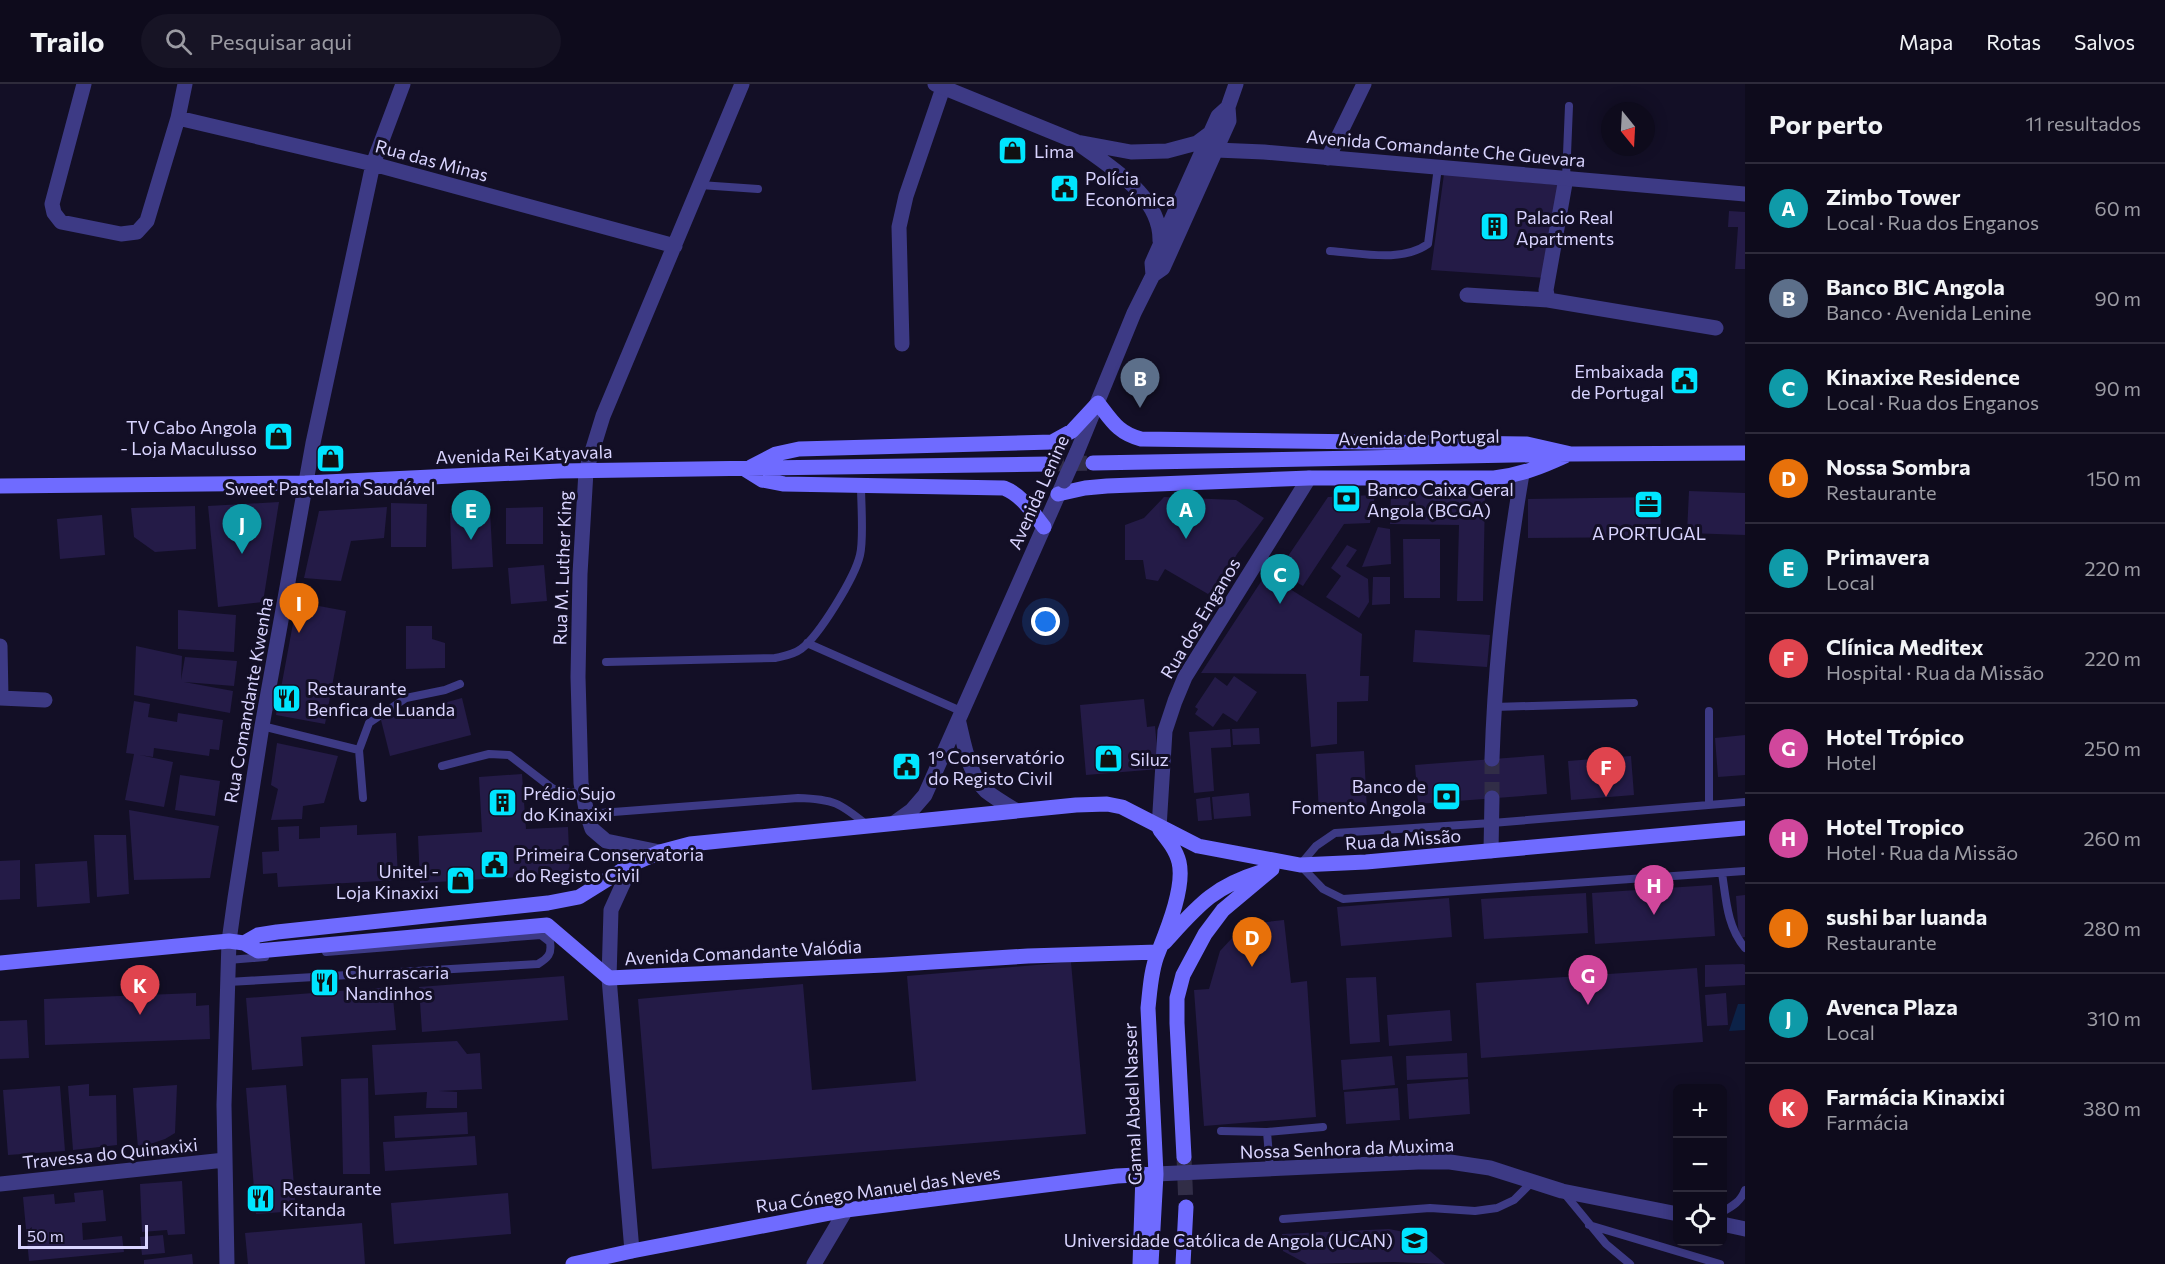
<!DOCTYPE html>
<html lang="pt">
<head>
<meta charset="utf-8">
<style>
	body { margin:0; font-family:Commissioner,sans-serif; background:#171425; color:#f1f3f6 }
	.controls { position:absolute; right:18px; bottom:18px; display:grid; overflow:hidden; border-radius:9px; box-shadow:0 3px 15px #0003 }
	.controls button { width:54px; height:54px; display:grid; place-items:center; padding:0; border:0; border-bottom:2px solid #2e2b3b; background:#0e0b1c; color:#f1f3f6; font:30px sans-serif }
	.compass { position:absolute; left:1601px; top:18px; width:54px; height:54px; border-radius:50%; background:#0e0b1c; box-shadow:0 3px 15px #0003; rotate:162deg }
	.scale { position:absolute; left:18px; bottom:15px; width:130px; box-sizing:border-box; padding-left:6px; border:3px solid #d9d4ff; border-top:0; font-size:16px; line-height:21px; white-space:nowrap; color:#d9d4ff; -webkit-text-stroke:4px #130f26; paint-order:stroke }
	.you { position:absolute; left:1046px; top:538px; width:21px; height:21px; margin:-15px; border:4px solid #fff; border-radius:50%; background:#1a73e8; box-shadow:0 0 0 9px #1a73e833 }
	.badge { display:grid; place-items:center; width:39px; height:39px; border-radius:50%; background:#0f766e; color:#fff; font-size:20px; font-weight:700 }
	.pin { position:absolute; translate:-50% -50px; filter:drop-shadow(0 2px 3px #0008) }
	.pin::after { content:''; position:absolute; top:32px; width:21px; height:18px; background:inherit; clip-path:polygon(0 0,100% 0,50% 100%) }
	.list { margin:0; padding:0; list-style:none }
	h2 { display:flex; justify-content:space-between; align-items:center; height:78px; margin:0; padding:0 24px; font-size:26px }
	h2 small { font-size:20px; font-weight:400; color:#9b9ba3 }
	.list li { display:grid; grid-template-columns:39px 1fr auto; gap:18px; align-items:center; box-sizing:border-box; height:90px; padding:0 24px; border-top:2px solid #2e2b3b }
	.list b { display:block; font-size:22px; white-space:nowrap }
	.list p { margin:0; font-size:20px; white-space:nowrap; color:#9b9ba3 }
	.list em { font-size:20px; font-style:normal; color:#9b9ba3 }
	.icon { flex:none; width:33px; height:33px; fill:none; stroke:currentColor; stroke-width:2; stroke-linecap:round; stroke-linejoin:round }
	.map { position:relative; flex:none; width:1745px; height:1180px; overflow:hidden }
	header { display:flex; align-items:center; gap:36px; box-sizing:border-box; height:84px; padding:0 30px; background:#0e0b1c; border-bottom:2px solid #2e2b3b }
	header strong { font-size:28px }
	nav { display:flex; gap:33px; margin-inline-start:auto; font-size:21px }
	.search { width:420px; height:54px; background:#171425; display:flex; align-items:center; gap:15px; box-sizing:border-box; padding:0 21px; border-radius:33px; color:#9b9ba3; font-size:22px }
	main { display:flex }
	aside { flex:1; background:#0e0b1c }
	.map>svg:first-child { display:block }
	.water { fill:#0c2248 }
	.building { fill:#241b47 }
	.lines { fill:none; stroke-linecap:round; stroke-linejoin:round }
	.minor-tunnel { stroke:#312d47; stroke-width:15; stroke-dasharray:15 8; stroke-linecap:butt }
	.secondary-tunnel { stroke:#312d47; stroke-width:15; stroke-dasharray:15 8; stroke-linecap:butt }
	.service { stroke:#3d3a85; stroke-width:8 }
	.minor { stroke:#3d3a85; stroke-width:15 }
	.tertiary { stroke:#3d3a85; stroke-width:15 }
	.secondary { stroke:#6f6bff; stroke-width:15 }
	.tertiary-bridge { stroke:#3d3a85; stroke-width:15 }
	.labels { text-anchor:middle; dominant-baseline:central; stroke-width:6; stroke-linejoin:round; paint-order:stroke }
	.street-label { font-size:18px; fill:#d9d4ff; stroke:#130f26 }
	.poi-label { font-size:18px; fill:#d9d4ff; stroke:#130f26; text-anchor:start }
</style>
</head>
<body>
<header>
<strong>Trailo</strong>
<div class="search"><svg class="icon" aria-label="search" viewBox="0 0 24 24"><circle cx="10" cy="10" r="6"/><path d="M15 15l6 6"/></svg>Pesquisar aqui</div>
<nav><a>Mapa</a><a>Rotas</a><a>Salvos</a></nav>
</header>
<main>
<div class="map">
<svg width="1745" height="1180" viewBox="0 0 1745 1180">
	<rect width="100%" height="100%" fill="#130f26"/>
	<path class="water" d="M1738,920H1745V946L1729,947Z"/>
	<path class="building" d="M1444,90L1558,101L1546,194L1431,186Z
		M1729,127L1745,128V185H1735L1738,143H1728Z
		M1689,407L1745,409V451L1687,449Z
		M1391,408L1485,410L1483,517H1457L1459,441L1390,440Z
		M1375,411L1370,439L1344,440L1303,502L1278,487L1328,413Z
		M1164,413L1236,416L1264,434L1237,470L1219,502L1208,510L1165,485L1158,497L1146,495L1143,476H1125V441L1144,434Z
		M1660,413L1661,453L1528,454V415Z
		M279,418L263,518L218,523L208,422Z
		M391,419L427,420L426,463H391Z
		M195,422L196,465L155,468L134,453L131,424Z
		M387,423L384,454L351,457L341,497L304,494L319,427Z
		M543,423V460H506V424Z
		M490,427L493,483L452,485L450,429Z
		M102,431L105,471L60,475L57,435Z
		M1378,443L1390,445L1391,480L1362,483Z
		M1403,455H1440V514H1404Z
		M1347,461L1357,466L1346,482L1368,495L1369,518L1359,534L1326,513L1341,492L1331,484Z
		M544,481L547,517L511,520L508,484Z
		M1266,490L1362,550L1360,592H1369L1368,617L1337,618V660L1311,663L1306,590L1201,589Z
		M1373,493H1390V520L1372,521Z
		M297,518L346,527L325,640L276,631Z
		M178,526L236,531L234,568L178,565Z
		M406,542H432V555L445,559V584L406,585Z
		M1415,546L1490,551L1487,583L1413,578Z
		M136,562L182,572L181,596L185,573L237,577L234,602L184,598L233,607L230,629L134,611Z
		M1234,592L1257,608L1237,638L1223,629L1213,643L1195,630L1198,625L1195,623L1215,593L1227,602Z
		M462,614L471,651L390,672L381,636Z
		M1144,615L1147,643L1155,642L1159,685L1086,691L1080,621Z
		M134,617L150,620L148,633L177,638L178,629L223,636L219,666L210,665L209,672L154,664L153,673L140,671L173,678L164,723L125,716L134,670L126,669Z
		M1259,644L1260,660L1233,661L1232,645Z
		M1230,645L1231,663L1211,664L1214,707L1194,709L1189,648Z
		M1745,651V691L1718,693L1715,654Z
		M277,659L338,672L324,719L303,722L302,735L271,736L278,705L271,701Z
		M1364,667L1367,727L1319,730L1316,670Z
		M1544,671L1547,710L1418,720L1415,681Z
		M1631,672L1634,711L1571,716L1568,677Z
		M522,690L526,745L568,743L570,790L420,799L418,752L482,748L479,693Z
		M180,691L220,697L215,732L175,726Z
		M1249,709L1251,732L1214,735L1212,713Z
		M1210,713L1212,736L1198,737L1196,715Z
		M129,726L219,742L210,794L134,796Z
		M357,741V751L396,749L398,796L278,803L277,789L263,790L262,768L279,767L278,743L299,742V755L320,754V743Z
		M94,751H126L129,810L97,813Z
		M20,776V815L0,816V777Z
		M87,777L90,819L37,823L35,780Z
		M1712,801L1715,852L1595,860L1592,809Z
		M1586,809L1588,849L1484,855L1481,815Z
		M1745,811V853L1739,854L1736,812Z
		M1449,814L1452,853L1341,862L1337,823Z
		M1284,836L1291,899L1307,897L1316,1033L1204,1042L1194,906L1209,905L1220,867L1233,853L1258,839Z
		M1071,878L1086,1050L652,1085L638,915L803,900L812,1006L916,997L907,892Z
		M1743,880L1745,881V901L1705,903V881Z
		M1697,884L1703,958L1481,974L1476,899Z
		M564,892L568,936L422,948L419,903Z
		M1376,893L1380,958L1350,960L1346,894Z
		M392,903L396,946L301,953L303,982L252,986L246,914Z
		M196,909V922L209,921L210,955L45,961L44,915Z
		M1726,909L1728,941L1707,942L1705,911Z
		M1450,926L1452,957L1389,962L1387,931Z
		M27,936L29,974L0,975V937Z
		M457,957L467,970L480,969L482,1005L439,1007L457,1008V1024H426L427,1008L375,1011L372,961Z
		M1467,969L1468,993L1407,996L1406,972Z
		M1392,972L1395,1001L1343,1006L1341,976Z
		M368,994L370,1090H343L341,995Z
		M1468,995L1470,1030L1409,1035L1407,1000Z
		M89,1000V1012L116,1011L117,1061L73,1066L68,1002Z
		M177,1001L175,1049L165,1055L138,1064L133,1004Z
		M286,1001L296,1127L256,1130L246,1004Z
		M60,1002L65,1067L8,1071L3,1006Z
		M1398,1004L1400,1036L1346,1040L1344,1008Z
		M467,1028L468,1050L395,1054L394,1032Z
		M475,1052L477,1081L385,1087L383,1058Z
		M182,1097L185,1150L168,1151L167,1146L142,1148L140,1100Z
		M103,1106L106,1137L82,1139L83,1156L122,1152L124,1168L29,1177L23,1113L54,1110L55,1120L75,1118L74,1109Z
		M508,1109L511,1150L394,1160L391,1119Z
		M362,1139L365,1180H248L245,1149Z
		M1389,1145L1409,1149L1445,1180L1393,1178L1307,1180L1283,1167L1282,1150Z
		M163,1151L165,1169L142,1171L140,1153Z
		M192,1170L193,1180H144V1176Z"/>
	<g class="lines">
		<path class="minor-tunnel" d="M1492,675V714"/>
		<path class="secondary-tunnel" d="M1049,380L1093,379
			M1184,1073L1186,1123"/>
		<path class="service" d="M1566,94L1569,22
			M700,101L758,105
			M1330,167C1361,169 1401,179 1428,160L1438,83
			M807,559L963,628
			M606,578L775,574C784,572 793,571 801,565C819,552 855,493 860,471C864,455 861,420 861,402
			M1494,623L1634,619
			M262,642L359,666
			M442,682L489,670L509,671L552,704L563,708H583
			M363,714L359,666L369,639L406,614L445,606L460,600
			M1745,718L1492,739L1335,749L1316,762L1300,781L1323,805L1343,815L1745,787
			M1709,721V627
			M587,730L798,714C834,715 840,719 867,741
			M1722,789C1726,815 1727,843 1745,864
			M228,876L265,873
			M228,898L538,880C548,874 552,870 550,858L541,851L326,868
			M1221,1047L1267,1048L1323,1043
			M1267,1048L1270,1084
			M1564,1109L1606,1160L1630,1180
			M1722,1128C1733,1122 1741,1117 1745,1106
			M1283,1135L1430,1124L1475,1127L1497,1124L1514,1116L1532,1098
			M1589,1141L1720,1180"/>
		<path class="minor" d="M84,0L52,120L54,129L61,138L121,150L137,148L147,137L178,34L185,0
			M178,34L373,80L675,162
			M1328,74L1364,0
			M1467,211L1548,216L1716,244
			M1548,216L1546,206L1566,94
			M902,260L899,143L906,112L943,4
			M0,562L1,614
			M0,614L45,616
			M1492,675C1495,580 1506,484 1522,390
			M1159,744L1165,647L1175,617L1185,593L1309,394
			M1491,767L1492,714
			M660,768L606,757L592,745L587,730L581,699L578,593L580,490L586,387L603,332L742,0
			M632,780L611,826L609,894L632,1167
			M1156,1090L1418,1078H1450L1490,1084L1562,1107L1678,1130
			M0,1100L225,1076
			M1722,1140L1745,1145
			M227,1180L224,1021L229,857L235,814L262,642L313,359L373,80L403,0"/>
		<path class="tertiary" d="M935,0L1077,58L1131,68L1167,67L1197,59L1209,50
			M1079,60C1111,84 1161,112 1160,157
			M1216,66L1264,68L1745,110
			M1153,191L1163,184L1229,37L1228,23L1236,0
			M1077,368L1134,229L1153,191L1152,179L1218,32L1228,23
			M959,639C964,660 969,691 986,707C995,714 1005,720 1015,726
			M894,739L912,726L925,711L1063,400
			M814,1180L846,1126"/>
		<path class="secondary" d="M1093,379L1571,370L1745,369
			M751,383L776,370L799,365L1052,358L1072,347L1098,319C1112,337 1118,349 1141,355L1527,360L1571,370
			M746,386L762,396L784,400L1004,404C1022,411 1032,428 1044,443
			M0,402L305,399L560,387L1049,380
			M1058,410L1085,404L1107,402L1309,394H1494C1521,391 1541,383 1565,372
			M244,859L258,851L277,848L548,819L579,813L632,780L660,768L690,760L1076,721L1107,720L1122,723L1198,762L1300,781L1366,778L1745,744
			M1164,859C1197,823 1212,803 1261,788
			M0,879L229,857L244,859L258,867L547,841L609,894L884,881L1028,872L1158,868
			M1184,1073L1177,939V914L1183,891L1205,850L1223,826L1272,785
			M573,1180L632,1167L846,1126L1117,1092L1156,1090
			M1140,1180L1143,1090
			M1151,1180L1156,1090L1148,924C1150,906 1151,885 1158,869C1167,846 1185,803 1179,778C1176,766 1168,756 1160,746
			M1183,1180L1186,1123"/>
		<path class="tertiary-bridge" d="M1064,397L1077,368"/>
	</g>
	<defs>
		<symbol id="shop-square" viewBox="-11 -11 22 22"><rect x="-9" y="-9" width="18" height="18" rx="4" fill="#00e5ff" stroke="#130f26"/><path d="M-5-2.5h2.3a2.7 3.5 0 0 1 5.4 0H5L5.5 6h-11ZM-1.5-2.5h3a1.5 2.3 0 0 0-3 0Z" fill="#111"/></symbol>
		<symbol id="civic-square" viewBox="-11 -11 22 22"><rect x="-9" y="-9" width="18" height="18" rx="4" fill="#00e5ff" stroke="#130f26"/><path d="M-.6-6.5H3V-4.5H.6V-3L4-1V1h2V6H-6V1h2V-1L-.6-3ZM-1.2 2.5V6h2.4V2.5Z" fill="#111"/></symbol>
		<symbol id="building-square" viewBox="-11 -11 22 22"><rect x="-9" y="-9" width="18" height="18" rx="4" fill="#00e5ff" stroke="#130f26"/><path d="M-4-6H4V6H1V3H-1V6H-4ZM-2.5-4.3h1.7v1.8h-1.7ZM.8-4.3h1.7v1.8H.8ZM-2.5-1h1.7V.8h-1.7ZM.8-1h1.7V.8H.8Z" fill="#111"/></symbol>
		<symbol id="bank-square" viewBox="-11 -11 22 22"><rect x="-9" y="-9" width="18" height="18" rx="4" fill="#00e5ff" stroke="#130f26"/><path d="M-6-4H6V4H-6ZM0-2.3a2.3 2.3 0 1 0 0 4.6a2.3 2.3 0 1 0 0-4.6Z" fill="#111"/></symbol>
		<symbol id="office-square" viewBox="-11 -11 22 22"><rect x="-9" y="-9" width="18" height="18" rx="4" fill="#00e5ff" stroke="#130f26"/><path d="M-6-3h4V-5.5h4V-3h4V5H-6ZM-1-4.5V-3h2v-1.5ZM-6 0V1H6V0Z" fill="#111"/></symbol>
		<symbol id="restaurant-square" viewBox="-11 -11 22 22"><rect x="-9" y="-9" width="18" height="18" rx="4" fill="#00e5ff" stroke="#130f26"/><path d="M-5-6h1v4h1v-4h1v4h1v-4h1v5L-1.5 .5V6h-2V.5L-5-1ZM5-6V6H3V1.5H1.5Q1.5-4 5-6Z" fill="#111"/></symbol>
		<symbol id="university-square" viewBox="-11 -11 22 22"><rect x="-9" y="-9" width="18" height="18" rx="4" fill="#00e5ff" stroke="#130f26"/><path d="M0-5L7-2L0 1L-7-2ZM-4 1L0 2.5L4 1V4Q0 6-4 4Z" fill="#111"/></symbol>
	</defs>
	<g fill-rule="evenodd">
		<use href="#shop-square" x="996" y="50" width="33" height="33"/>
		<use href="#civic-square" x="1048" y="88" width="33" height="33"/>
		<use href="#building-square" x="1478" y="126" width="33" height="33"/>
		<use href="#civic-square" x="1668" y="280" width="33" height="33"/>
		<use href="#shop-square" x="262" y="336" width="33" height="33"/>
		<use href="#shop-square" x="314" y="358" width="33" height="33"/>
		<use href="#bank-square" x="1330" y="398" width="33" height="33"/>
		<use href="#office-square" x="1632" y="404" width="33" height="33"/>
		<use href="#restaurant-square" x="270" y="598" width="33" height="33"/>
		<use href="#shop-square" x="1092" y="658" width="33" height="33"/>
		<use href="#civic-square" x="890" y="666" width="33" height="33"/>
		<use href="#bank-square" x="1430" y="696" width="33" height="33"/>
		<use href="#building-square" x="486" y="702" width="33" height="33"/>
		<use href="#civic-square" x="478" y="764" width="33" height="33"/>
		<use href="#shop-square" x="444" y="780" width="33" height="33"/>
		<use href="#restaurant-square" x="308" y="882" width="33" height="33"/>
		<use href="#restaurant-square" x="244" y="1098" width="33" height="33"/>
		<use href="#university-square" x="1398" y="1140" width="33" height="33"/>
	</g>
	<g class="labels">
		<g class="street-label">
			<text transform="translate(1446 64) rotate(5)">Avenida Comandante Che Guevara</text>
			<text transform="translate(432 76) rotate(15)">Rua das Minas</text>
			<text transform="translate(1419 353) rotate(-1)">Avenida de Portugal</text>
			<text transform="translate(524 370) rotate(-2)">Avenida Rei Katyavala</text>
			<text transform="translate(1038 408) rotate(-66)">Avenida Lenine</text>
			<text transform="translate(562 484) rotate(-88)">Rua M. Luther King</text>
			<text transform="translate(1200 534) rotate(-59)">Rua dos Enganos</text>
			<text transform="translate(248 616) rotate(-80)">Rua Comandante Kwenha</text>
			<text transform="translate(1403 755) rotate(-4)">Rua da Missão</text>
			<text transform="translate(743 868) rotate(-3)">Avenida Comandante Valódia</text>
			<text transform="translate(1132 1020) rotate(-92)">Gamal Abdel Nasser</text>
			<text transform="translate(1347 1064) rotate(-2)">Nossa Senhora da Muxima</text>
			<text transform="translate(110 1069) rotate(-6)">Travessa do Quinaxixi</text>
			<text transform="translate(878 1105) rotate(-8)">Rua Cónego Manuel das Neves</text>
		</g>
		<g class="poi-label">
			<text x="1034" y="67">Lima</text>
			<text x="1085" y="94">Polícia<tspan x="1085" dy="21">Económica</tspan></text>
			<text x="1516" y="133">Palacio Real<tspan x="1516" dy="21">Apartments</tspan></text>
			<text x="1664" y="287" text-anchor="end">Embaixada<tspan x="1664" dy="21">de Portugal</tspan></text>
			<text x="257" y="343" text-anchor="end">TV Cabo Angola<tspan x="257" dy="21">- Loja Maculusso</tspan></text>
			<text x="330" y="404" text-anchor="middle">Sweet Pastelaria Saudável</text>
			<text x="1367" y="405">Banco Caixa Geral<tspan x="1367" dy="21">Angola (BCGA)</tspan></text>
			<text x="1649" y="449" text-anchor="middle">A PORTUGAL</text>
			<text x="307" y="604">Restaurante<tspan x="307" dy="21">Benfica de Luanda</tspan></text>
			<text x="928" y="673">1º Conservatório<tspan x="928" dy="21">do Registo Civil</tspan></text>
			<text x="1130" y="675">Siluz</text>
			<text x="1426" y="702" text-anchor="end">Banco de<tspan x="1426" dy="21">Fomento Angola</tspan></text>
			<text x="523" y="709">Prédio Sujo<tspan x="523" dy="21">do Kinaxixi</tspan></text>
			<text x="515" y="770">Primeira Conservatoria<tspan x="515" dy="21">do Registo Civil</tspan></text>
			<text x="439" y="787" text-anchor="end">Unitel -<tspan x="439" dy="21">Loja Kinaxixi</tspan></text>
			<text x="345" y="888">Churrascaria<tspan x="345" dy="21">Nandinhos</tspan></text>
			<text x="282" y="1104">Restaurante<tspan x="282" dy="21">Kitanda</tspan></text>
			<text x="1393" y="1156" text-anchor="end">Universidade Católica de Angola (UCAN)</text>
		</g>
	</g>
</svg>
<div class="controls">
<button>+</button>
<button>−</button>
<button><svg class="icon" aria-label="locate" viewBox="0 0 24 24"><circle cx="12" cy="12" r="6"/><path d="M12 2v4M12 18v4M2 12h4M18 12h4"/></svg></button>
</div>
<svg class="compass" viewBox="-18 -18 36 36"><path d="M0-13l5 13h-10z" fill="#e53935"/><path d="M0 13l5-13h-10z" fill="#9b9ba3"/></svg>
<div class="scale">50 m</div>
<div class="you"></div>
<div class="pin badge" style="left:1186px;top:455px;background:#0f9aa8">A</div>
<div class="pin badge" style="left:1140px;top:324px;background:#5c6f8a">B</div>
<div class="pin badge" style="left:1280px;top:520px;background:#0f9aa8">C</div>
<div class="pin badge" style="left:1252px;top:883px;background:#e8710a">D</div>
<div class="pin badge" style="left:471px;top:456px;background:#0f9aa8">E</div>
<div class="pin badge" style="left:1606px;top:713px;background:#e0444e">F</div>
<div class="pin badge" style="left:1588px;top:921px;background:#d1479c">G</div>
<div class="pin badge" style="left:1654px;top:831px;background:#d1479c">H</div>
<div class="pin badge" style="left:299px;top:549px;background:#e8710a">I</div>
<div class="pin badge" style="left:242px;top:470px;background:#0f9aa8">J</div>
<div class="pin badge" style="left:140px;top:931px;background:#e0444e">K</div>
</div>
<aside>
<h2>Por perto<small>11 resultados</small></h2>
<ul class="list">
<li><span class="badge" style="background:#0f9aa8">A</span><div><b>Zimbo Tower</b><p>Local · Rua dos Enganos</p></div><em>60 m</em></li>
<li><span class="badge" style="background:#5c6f8a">B</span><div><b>Banco BIC Angola</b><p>Banco · Avenida Lenine</p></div><em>90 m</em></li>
<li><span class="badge" style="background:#0f9aa8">C</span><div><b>Kinaxixe Residence</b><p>Local · Rua dos Enganos</p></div><em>90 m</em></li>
<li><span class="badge" style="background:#e8710a">D</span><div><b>Nossa Sombra</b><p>Restaurante</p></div><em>150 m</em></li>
<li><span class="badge" style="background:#0f9aa8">E</span><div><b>Primavera</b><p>Local</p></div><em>220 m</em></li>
<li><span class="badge" style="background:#e0444e">F</span><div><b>Clínica Meditex</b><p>Hospital · Rua da Missão</p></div><em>220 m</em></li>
<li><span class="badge" style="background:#d1479c">G</span><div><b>Hotel Trópico</b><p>Hotel</p></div><em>250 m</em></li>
<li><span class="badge" style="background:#d1479c">H</span><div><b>Hotel Tropico</b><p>Hotel · Rua da Missão</p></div><em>260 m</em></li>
<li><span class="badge" style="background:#e8710a">I</span><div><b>sushi bar luanda</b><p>Restaurante</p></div><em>280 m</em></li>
<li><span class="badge" style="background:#0f9aa8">J</span><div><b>Avenca Plaza</b><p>Local</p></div><em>310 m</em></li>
<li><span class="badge" style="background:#e0444e">K</span><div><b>Farmácia Kinaxixi</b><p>Farmácia</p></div><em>380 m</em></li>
</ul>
</aside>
</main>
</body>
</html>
